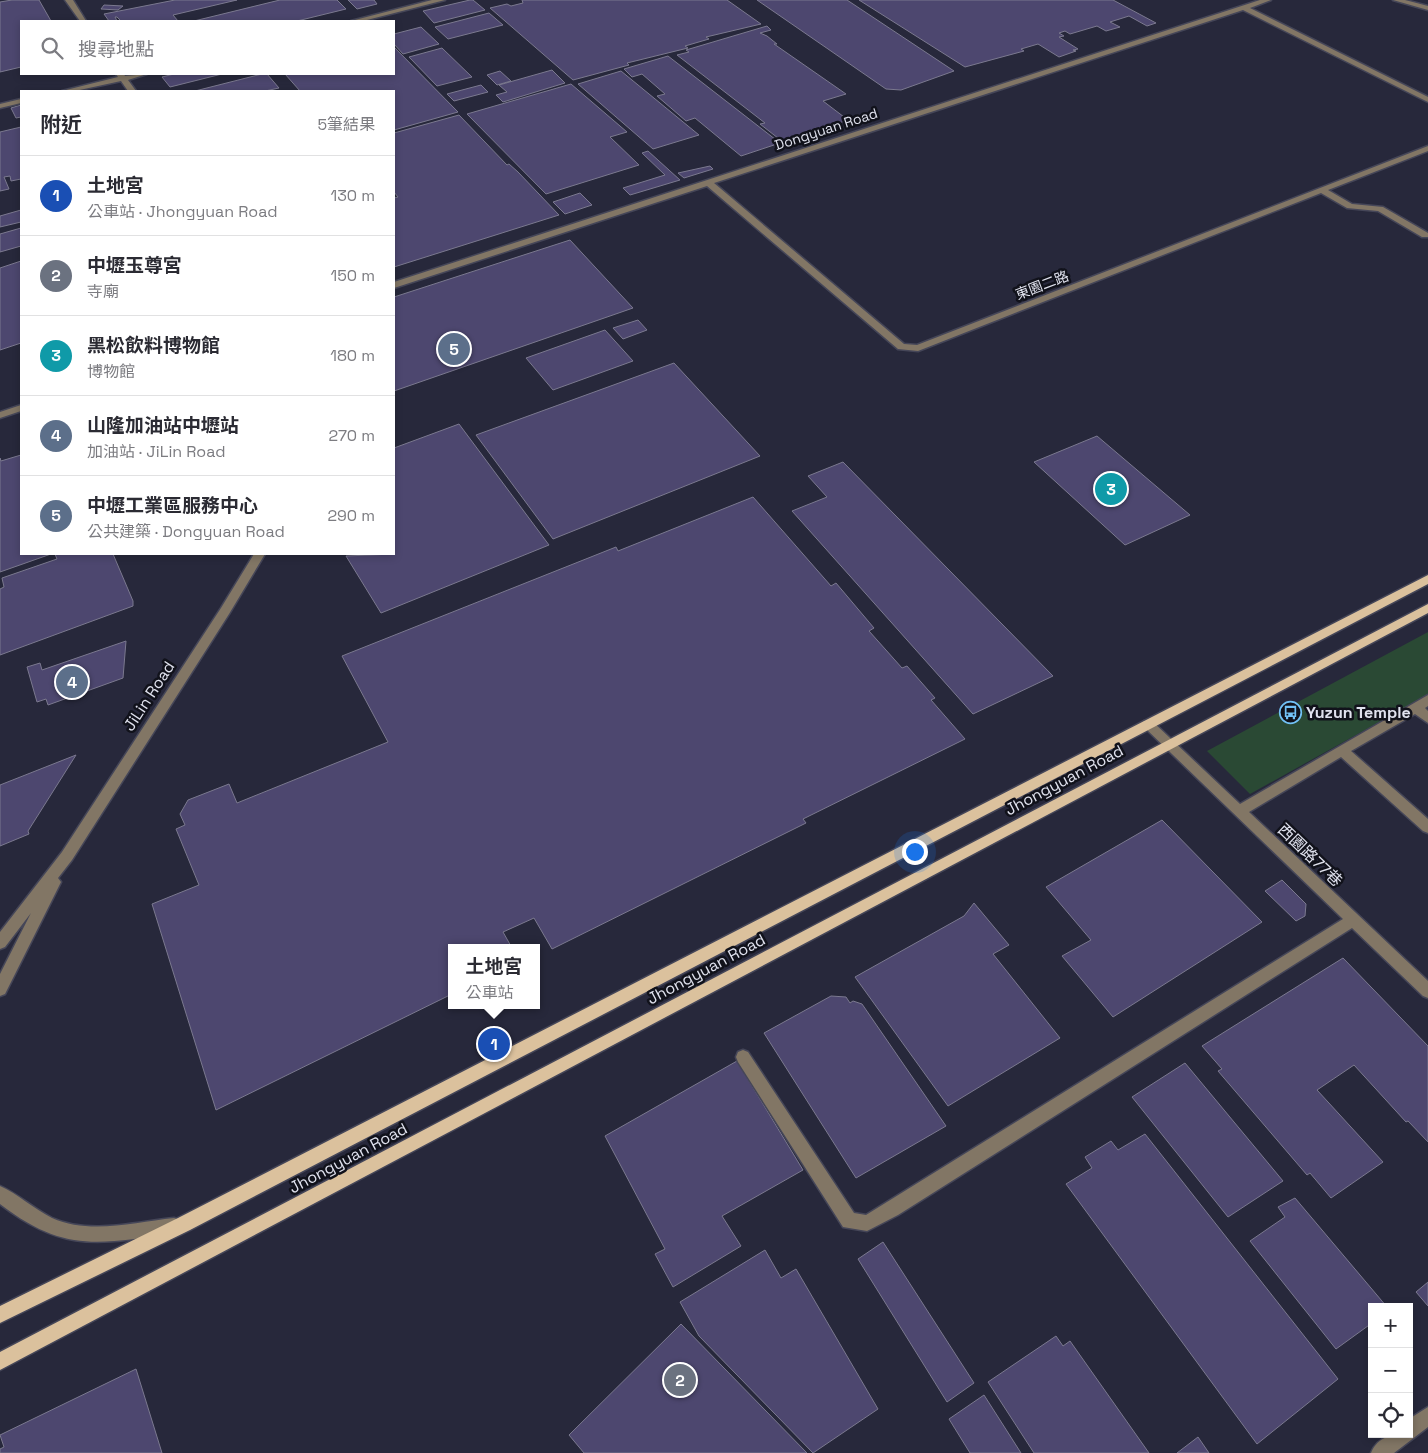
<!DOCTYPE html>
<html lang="zh-TW">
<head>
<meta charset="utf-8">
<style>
	body { margin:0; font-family:"Space Grotesk","Noto Sans TC",sans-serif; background:#f2f2f3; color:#2b2b33 }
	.controls { position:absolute; right:15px; bottom:15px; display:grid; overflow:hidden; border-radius:0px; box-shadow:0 2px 8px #0003 }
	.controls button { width:45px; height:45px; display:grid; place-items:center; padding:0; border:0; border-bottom:1px solid #e1e1e2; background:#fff; color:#2b2b33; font:25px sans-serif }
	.you { position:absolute; left:914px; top:851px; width:18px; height:18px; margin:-12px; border:4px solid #fff; border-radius:50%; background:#1a73e8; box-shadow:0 0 0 8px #1a73e833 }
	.badge { display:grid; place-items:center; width:32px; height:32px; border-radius:50%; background:#4b6e8a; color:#fff; font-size:16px; font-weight:700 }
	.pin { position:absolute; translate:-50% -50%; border:2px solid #fff; box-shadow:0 1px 5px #0006 }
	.popup { position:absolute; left:448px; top:944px; width:92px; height:65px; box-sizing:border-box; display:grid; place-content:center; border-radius:0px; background:#fff; filter:drop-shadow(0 1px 4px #0005); font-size:16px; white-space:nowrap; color:#7c7c81 }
	.popup b { font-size:19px; color:#2b2b33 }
	.popup::after { content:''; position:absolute; left:50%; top:100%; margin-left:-10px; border:10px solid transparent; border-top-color:#fff }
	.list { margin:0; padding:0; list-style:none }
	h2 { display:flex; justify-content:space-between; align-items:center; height:65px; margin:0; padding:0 20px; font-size:21px }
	h2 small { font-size:16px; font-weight:400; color:#7c7c81 }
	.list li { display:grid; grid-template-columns:32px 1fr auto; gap:15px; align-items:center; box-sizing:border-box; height:80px; padding:0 20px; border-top:1px solid #e1e1e2 }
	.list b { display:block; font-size:19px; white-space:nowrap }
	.list p { margin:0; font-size:16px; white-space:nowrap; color:#7c7c81 }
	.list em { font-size:16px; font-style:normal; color:#7c7c81 }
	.icon { flex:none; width:28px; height:28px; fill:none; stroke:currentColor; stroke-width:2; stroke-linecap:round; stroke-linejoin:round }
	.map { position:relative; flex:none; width:1428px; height:1453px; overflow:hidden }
	.search { position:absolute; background:#fff; box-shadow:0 2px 8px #0003; left:20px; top:20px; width:375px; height:55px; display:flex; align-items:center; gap:12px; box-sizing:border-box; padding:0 18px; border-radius:0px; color:#7c7c81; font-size:19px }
	.panel { position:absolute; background:#fff; box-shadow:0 2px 8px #0003; left:20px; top:90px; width:375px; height:465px; border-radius:0px }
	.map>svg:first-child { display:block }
	.green { fill:#2a4934 }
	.building { fill:#4d476f; stroke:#7b798f }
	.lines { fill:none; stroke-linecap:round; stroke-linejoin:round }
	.minor-casing { stroke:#454658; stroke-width:3 }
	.major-casing { stroke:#454658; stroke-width:3 }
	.minor { fill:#827665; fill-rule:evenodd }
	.major { fill:#dbc19d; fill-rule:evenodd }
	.labels { text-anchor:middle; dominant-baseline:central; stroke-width:5; stroke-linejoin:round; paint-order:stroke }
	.far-street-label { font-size:14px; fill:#e0e2ee; stroke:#11121b }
	.street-label { font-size:16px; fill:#e0e2ee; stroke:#11121b }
	.poi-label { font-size:16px; font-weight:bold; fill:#e0e2ee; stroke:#11121b; text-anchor:start }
</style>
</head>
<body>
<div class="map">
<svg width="1428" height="1453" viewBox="0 0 1428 1453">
	<rect width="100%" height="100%" fill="#27283b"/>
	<path class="green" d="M1428,632V695L1250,794L1207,751Z"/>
	<path class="building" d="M12,0H39L51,21H21V67L0,72V2Z
		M175,0H237L173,15L178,21H121L117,17H115L117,21H109L104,14Z
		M280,0H337L346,9L297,21H194Z
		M348,0H374L377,4L357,9Z
		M470,0H473L485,10L434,23L423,11Z
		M522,0H727L761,24L706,37L709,39L685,46L688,48L627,63L629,65L573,80L490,8L507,4L511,6L523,3Z
		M757,0H847L954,71L901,90L886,89Z
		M859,0H1113L1156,23L1147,26L1129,16L1110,22L1120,27L1106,31L1097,26L1070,34L1065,31L1059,33L1064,36L1059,37L1078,49L1073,50L1076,51L1059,57L1038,44L1021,49L1024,51L965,67Z
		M104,5L123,6L118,10L101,9Z
		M489,13L503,25L448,39L435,27Z
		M767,26L771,30L760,33L767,36L777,44H774L846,94L823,101L848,120L783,142L760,124L765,123L677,55L689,52L686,50Z
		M421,27L439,44L403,54L394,44V34Z
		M394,47L458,112L394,130V91H300L285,74H394Z
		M442,48L472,77L437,86L409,57Z
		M668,56L780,143L741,156L695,118L686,121L657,96L665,94L642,74L632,77L624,69Z
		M552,70L565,83L503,102L496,95L507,92L499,85Z
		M500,71L511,81L497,85L487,75Z
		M621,71L699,135L653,149L578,84Z
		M174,74H222L170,87L162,77Z
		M262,74H267L279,88L265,91H195Z
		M571,84L627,132L610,137L639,165L546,194L467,114Z
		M481,85L488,92L454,101L447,94Z
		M21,105V117L16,118L11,108Z
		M459,115L507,165L509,164L518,172L559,215L394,267V198L398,197L394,192V133Z
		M21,127V179L11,181L10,176L4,177L9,189L0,191V132Z
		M648,151L680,180L630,195L623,188L665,175L642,153Z
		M710,166L713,169L684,178L678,173Z
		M580,193L592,205L565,214L553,202Z
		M21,210V222L0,227V216Z
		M21,228V246L0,252V234Z
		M570,240L633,308L394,391V297Z
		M21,261V343L0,350V268Z
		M638,320L647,330L623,339L613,328Z
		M605,330L633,361L553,390L526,358Z
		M674,363L760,456L553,539L476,435Z
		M459,424L549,545L381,613L346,556L394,554V448Z
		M1097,436L1190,515L1125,545L1034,462Z
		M21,455V554H51L0,572V458L1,461Z
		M843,462L1053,676L973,714L792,511L827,497L808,476Z
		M753,497L831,586L836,583L874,628L869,631L902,668L907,666L935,698L931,700L965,739L803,819L806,823L552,949L534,918L503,932L512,948H452V994L216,1110L152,904L199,885L176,829L185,825L180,814L188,800L229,784L237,803L388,742L342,656L616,547L618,551Z
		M55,554H113L133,601V606L0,655V589L4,587L2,578L57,559Z
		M126,641L123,678L48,705L46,699L37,702L27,667L40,663L42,670Z
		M76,755L28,831L29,834L0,846V785Z
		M1162,820L1262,922L1113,1017L1062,956L1091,940L1046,887Z
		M1282,880L1306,904L1305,916L1296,921L1265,891Z
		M974,903L1009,945L993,954L1060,1038L948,1106L855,977L964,916Z
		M1343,958L1428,1046V1142L1408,1121L1406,1122L1354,1065L1317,1090L1383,1162L1331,1198L1310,1173L1307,1175L1218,1071L1222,1069L1202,1046Z
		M831,996L846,997L850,1003L853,1001L862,1004L946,1126L856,1178L764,1033Z
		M737,1061L803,1170L722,1216L741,1246L673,1287L655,1254L665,1249L605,1136Z
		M1185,1063L1283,1181L1228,1217L1132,1097Z
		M1145,1134L1338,1379L1257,1444L1066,1184L1092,1168L1085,1157L1111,1141L1118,1150Z
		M1295,1198L1387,1307H1372V1323L1336,1349L1250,1241L1285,1217L1278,1207Z
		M883,1242L974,1383L947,1402L858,1259Z
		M765,1250L781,1278L796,1269L878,1409L813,1453L699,1336L680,1302Z
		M1428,1282V1306L1416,1292Z
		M681,1324L807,1453H584L569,1435Z
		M1056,1336L1063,1346L1070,1341L1149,1453H1034L988,1382Z
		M136,1369L162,1453H0V1449L4,1447L0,1435Z
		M984,1395L1021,1453H970L949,1419Z
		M1198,1437L1209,1453H1177Z"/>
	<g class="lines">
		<defs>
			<path id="minor" d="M65,0H73L86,21H80Z
				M432,0H445L363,21H351Z
				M1260,0H1271L1250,8L1428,97V102L1243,10L714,183L904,344L917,345L1428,146V151L1328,190L1352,204L1383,207L1428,233V237H1422L1378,211L1347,208L1321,193L918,351L898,349L707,186L394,288V282Z
				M1393,0H1405L1428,6V10Z
				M116,74H124L125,76L147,74L128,80L136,91H128L121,81L75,91H62L118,77Z
				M21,99V103L0,108V104Z
				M21,405V411L0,418V412Z
				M254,554H265L229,614L72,860L58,878L61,882L5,994L0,996V974L31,913L5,947L0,949V932L62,852L221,608Z
				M1428,695V706L1425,708L1428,711V723L1415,714L1351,751L1428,819V833L1423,831L1341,757L1249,812L1428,981V998L1423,996L1352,928L898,1215L867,1231L843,1227L738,1062L736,1057L738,1052L743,1050L748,1052L854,1213L866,1215L1343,919L1144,727L1142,724L1144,721H1152L1240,804Z
				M0,1186C18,1194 34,1209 52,1218C90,1235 135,1222 174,1218L180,1220L182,1226L180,1232L174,1234C99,1243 65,1254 0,1204Z
				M1428,1407V1427L1394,1453H1371C1378,1436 1393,1434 1409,1434V1419Z"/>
			<path id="major" d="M1428,575V584L190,1230L0,1323V1306L178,1218Z
				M1428,604V613L0,1370V1352Z"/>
		</defs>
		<use href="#minor" class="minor-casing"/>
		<use href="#major" class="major-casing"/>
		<use href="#minor" class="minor"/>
		<use href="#major" class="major"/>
	</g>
	<defs>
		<symbol id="bus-ring" viewBox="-11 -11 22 22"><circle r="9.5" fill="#11121b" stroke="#72c1f5" stroke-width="1.5"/><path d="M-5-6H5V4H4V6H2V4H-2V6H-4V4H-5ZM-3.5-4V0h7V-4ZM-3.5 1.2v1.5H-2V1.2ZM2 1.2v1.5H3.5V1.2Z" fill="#72c1f5"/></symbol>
	</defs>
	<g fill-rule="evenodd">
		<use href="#bus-ring" x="1278" y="700" width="25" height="25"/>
	</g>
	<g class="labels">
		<g class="far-street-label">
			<text transform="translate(826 129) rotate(-18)">Dongyuan Road</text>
			<text transform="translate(1042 285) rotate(-21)">東園二路</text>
		</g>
		<g class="street-label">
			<text transform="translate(149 696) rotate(-57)">JiLin Road</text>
			<text transform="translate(1064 780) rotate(-28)">Jhongyuan Road</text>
			<text transform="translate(1310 855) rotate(44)">西園路77巷</text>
			<text transform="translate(706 969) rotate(-28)">Jhongyuan Road</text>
			<text transform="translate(348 1158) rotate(-28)">Jhongyuan Road</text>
		</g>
		<g class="poi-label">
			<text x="1306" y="712">Yuzun Temple</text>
		</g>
	</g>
</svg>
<div class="controls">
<button>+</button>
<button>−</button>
<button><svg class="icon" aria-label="locate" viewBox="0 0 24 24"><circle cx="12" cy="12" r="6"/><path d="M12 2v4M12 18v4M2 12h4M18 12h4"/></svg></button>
</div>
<div class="you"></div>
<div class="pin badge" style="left:494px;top:1044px;background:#1a4fb4">1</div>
<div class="popup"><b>土地宮</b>公車站</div>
<div class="pin badge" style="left:680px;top:1380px;background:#6b7280">2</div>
<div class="pin badge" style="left:1111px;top:489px;background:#0f9aa8">3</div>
<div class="pin badge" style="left:72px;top:682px;background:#5c6f8a">4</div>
<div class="pin badge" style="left:454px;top:349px;background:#5c6f8a">5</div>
<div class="search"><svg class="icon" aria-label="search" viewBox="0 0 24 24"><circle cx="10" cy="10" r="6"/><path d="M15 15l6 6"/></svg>搜尋地點</div>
<section class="panel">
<h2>附近<small>5筆結果</small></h2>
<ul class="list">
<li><span class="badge" style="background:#1a4fb4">1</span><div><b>土地宮</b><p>公車站 · Jhongyuan Road</p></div><em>130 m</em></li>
<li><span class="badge" style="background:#6b7280">2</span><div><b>中壢玉尊宮</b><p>寺廟</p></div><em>150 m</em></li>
<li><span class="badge" style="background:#0f9aa8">3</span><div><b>黑松飲料博物館</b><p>博物館</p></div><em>180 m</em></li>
<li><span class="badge" style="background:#5c6f8a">4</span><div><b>山隆加油站中壢站</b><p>加油站 · JiLin Road</p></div><em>270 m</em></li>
<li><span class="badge" style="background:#5c6f8a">5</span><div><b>中壢工業區服務中心</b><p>公共建築 · Dongyuan Road</p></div><em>290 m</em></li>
</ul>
</section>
</div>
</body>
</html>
